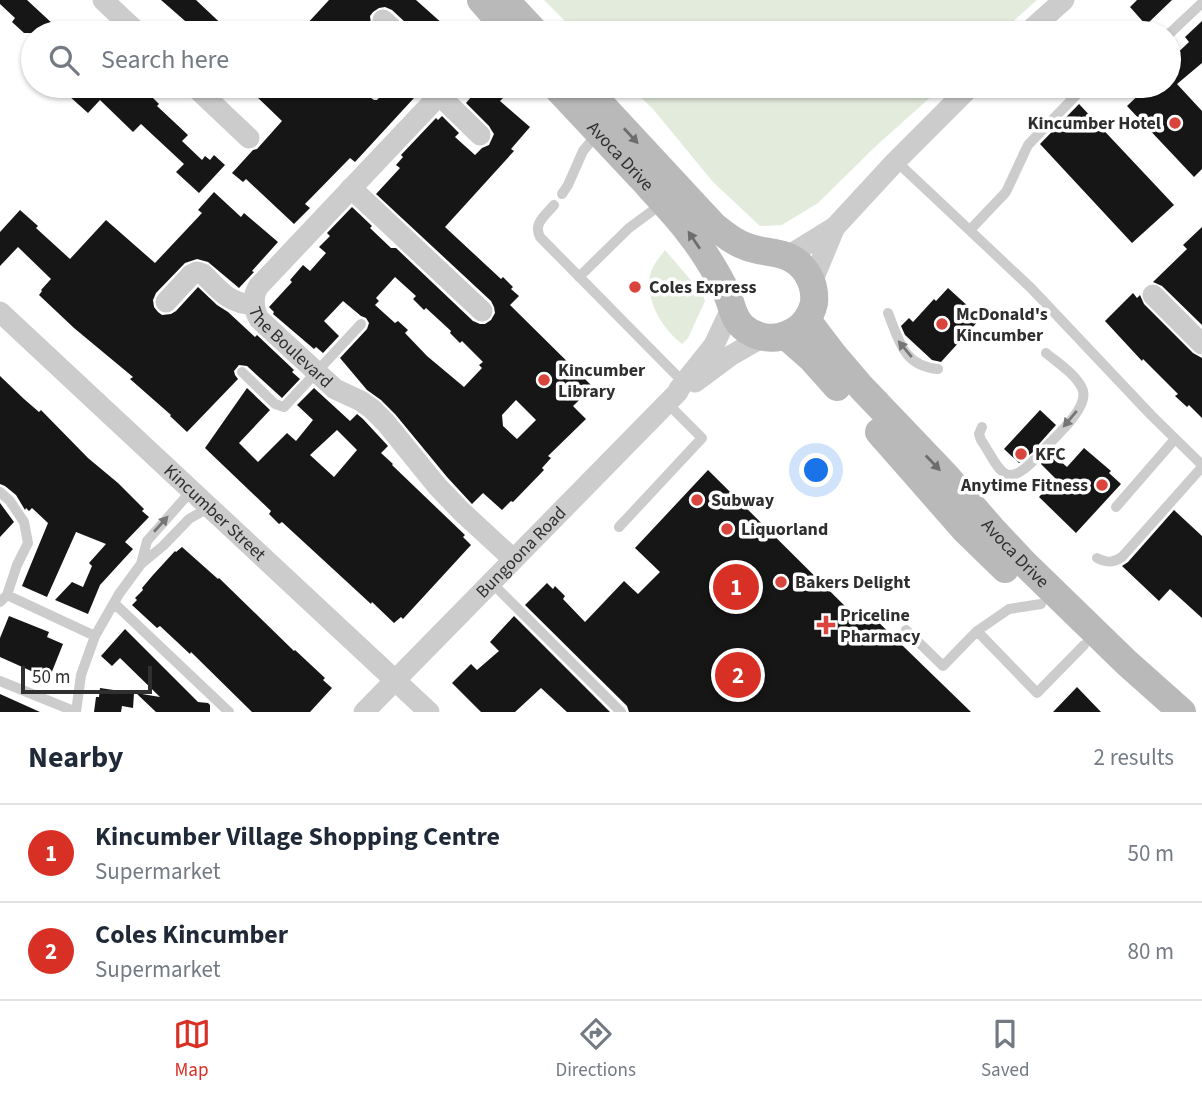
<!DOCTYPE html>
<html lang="en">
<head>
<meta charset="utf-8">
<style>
	body { margin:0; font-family:"Source Sans 3",sans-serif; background:#f6f6f7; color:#1f2937 }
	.scale { position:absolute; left:21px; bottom:18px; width:131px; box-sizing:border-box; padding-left:7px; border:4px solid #2f2f2f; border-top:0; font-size:19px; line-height:24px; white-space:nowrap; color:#2f2f2f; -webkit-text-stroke:5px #fff; paint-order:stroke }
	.you { position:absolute; left:817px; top:471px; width:24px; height:24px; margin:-18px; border:5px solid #fff; border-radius:50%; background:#1a73e8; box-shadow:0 0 0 10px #1a73e833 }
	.badge { display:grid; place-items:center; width:46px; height:46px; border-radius:50%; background:#d93025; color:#fff; font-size:23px; font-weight:700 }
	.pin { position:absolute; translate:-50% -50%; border:4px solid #fff; box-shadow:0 2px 7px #0006 }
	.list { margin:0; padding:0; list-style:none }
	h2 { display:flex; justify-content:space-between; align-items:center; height:91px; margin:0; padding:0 28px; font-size:30px }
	h2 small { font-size:23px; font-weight:400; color:#747a83 }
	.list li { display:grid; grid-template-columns:46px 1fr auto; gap:21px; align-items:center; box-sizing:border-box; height:98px; padding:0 28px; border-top:2px solid #e0e1e3 }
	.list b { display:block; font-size:26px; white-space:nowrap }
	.list p { margin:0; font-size:23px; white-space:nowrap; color:#747a83 }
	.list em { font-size:23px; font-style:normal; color:#747a83 }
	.icon { flex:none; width:38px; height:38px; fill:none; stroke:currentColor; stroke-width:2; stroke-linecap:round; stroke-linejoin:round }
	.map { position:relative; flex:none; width:1202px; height:712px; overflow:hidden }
	.search { position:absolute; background:#fff; box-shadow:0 2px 5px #0004; left:21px; right:21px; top:21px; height:77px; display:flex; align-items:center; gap:18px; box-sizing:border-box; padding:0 24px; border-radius:38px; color:#747a83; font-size:26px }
	.sheet { height:287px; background:#fff }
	nav { display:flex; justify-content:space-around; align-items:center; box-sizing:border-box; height:98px; border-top:2px solid #e0e1e3; background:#fff; font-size:19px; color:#747a83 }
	nav a { display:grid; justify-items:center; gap:4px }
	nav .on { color:#d93025 }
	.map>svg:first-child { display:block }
	.green { fill:#e3ebdd }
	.building { fill:#161616; fill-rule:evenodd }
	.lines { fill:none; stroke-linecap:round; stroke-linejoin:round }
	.lane { stroke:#ccc; stroke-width:10 }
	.street { stroke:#ccc; stroke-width:21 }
	.secondary { stroke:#b9b9b9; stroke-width:28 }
	.oneway { fill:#6d6d6d }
	.oneway2 { fill:#767676 }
	.poi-dot { fill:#d9453d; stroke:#fff; stroke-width:2.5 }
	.labels { text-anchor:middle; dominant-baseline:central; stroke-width:7; stroke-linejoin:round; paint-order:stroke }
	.poi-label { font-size:18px; font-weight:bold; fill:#2f2f2f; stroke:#fff; text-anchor:start }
	.street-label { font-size:18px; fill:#2f2f2f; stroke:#fff }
</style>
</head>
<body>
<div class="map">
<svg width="1202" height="712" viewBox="0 0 1202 712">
	<rect width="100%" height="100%" fill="#fff"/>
	<path class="green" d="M544,0H1037L1000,33H577Z
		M629,86H943L876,146L818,203L782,225L760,226L713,182L653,109Z
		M665,250L702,293L705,301L688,338L682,344C662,328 646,302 650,275C652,266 659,258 665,250Z"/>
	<path class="building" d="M0,0H27L54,25L46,33H24L12,22L15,18L0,4Z
		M161,0H196L231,33H186L192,27Z
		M329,0H416L453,33H410L409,29L406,23L392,10L385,7L379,8L373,12L370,16L371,24L378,33H312L305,26Z
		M1137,0H1172L1146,25L1130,7Z
		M1202,21V63L1177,84L1202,111V169L1194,177L1127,106L1148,86H1169V61L1189,42L1185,37Z
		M58,86H141L159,104L157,106L188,135L182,141L202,160L205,156L210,160L214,155L225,165L199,193L176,172L184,164L141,124L133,132L100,100L88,113Z
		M261,86H354L374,100H377L390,86H425L355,162L350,158L305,204L310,208L294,224L246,179L243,182L232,173L253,150L257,149L282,121L254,94Z
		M485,86H493L504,97L500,101L530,127L511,149L514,151L445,227L501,279L503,277L513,287L511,289L519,296L510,305L593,387L573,406L586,419L548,456L551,458L542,468L544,470L513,502L511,501L502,510L483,493L472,504L471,503L447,477L395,414L381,400L367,390L340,358L367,329L369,323L366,318L361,316L343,301L324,321L339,336L323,353L316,347L314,349L273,314L274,312L269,307L292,282L290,280L303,265L310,271L326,253L319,247L330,236L327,233L352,207L372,226L370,228L391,248H396L473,321L480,324H485L491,320L495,313L494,307L491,301L376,194L400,168L396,165L403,157L401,155L436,118L438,120L442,116L459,133L455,137L475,155L482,148L489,145L494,134L492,131L489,126L466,103L477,90L479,92ZM395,277L416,296L413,299L424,310L426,308L451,331L450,333L460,343L462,341L483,362L479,365L482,368L464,387L427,356L405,333L408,330L398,321L395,323L375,305L379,301L376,298ZM516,400L536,420L517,439L503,426L502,415Z
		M1079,104L1174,205L1132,243L1040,144Z
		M214,192L241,217L244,213L278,242L252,271L254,272L239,288L208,262L197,259L185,263L156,293L153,300L154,307L158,312L162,315L171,314L176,311L198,287L217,305L228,312L255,337L257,335L294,370L292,372L300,379L282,398L247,366L239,365L234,371L235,375L238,379L187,432L170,416L171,415L130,379L133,377L74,328L39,295L42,291L41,290L51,279L18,247L0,266V232L20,210L38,226L36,228L70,259L106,220L155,263L202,213L198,210Z
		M1202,227V325L1162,286L1153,282L1187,249L1183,245Z
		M948,288L981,318L941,362L932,360L905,335L901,326L909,318L913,322L934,299L936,301Z
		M1133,293L1137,298L1140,295L1144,304L1193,353L1202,358V418L1189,405L1187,407L1175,396L1178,394L1143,359L1142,361L1105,321Z
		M0,376L24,399L39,412L41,410L88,458L118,483L144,509L142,511L149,517L125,542L133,549L100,585L88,614L55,600L72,582L83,587L92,566L89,563L106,544L76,532L47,597L22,586L48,523L32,508L29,511L26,508L25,510L16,495L5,486L0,484Z
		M247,388L270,410L239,443L258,462L287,433L296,441L313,420L297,405L314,388L350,421L357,414L363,419L388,446L381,453L393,464L392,465L465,535L463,537L471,545L403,619L401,617L394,623L372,602L371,604L282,522L279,524L269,514L271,511L205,448ZM337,430L357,450L334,477L310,455Z
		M1040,410L1056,425L1039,444V450L1041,453L1045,455L1051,453L1067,467L1084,448L1111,471L1109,473L1121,484L1076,533L1039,497L1056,479L1041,464L1043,461L1041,454L1038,452H1033L1019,463L1004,449Z
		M708,470L861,622L870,614L971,712H629L627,706L525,605L547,583L553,589L555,586L565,596L563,599L585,622L624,581L638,594L660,572L635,548Z
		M0,503L14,522L0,537Z
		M1174,510L1202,536V618L1170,589L1159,601L1122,566L1128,562Z
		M182,547L218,579L219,578L294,651L295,650L325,678L323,680L332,688L310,712H252L191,652L190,654L160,626L157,628L132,605L137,600L135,598L143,590L142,588L153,575L175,551L176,552Z
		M9,616L49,632L47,637L63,644L49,679L0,657V638Z
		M514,616L610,712H567L541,688L515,712H481L452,683L471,664L477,670L499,651L490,642Z
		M125,629L198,702L208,703L210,705V712H156L136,693L160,697L120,658L112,666L101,656Z
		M1077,687L1101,712H1053Z
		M100,688L134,693L133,708L122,706L121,712H94L96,697H99Z
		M0,694L40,712H0Z"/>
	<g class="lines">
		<path class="lane" d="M1169,34L1202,3
			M896,161L1031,288L1151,415L1202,465
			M562,194L568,185L583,151L597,134
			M554,205C545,216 533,223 540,237L684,383
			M970,230L1006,192L1028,145L1084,87L1083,86
			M579,277L629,228L663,203
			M888,313C899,340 903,366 938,369
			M1046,353C1058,363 1075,374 1082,388C1091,406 1057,435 1046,447
			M242,372L275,404L284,407L361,324
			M982,427L979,434L981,440C999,466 1003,493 1035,459
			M0,492L10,501L24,522L28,543L17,565L7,595
			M1116,507L1175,439
			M619,527L702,438L667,403
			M1097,558C1106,563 1113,563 1122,557L1202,467
			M141,564L147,541L192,490
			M491,582L621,712
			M0,602L7,595L95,636
			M114,603L229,712
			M906,630L943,666L977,631L1009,609L1041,604
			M977,631L1037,693L1084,645
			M0,681L76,712
			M76,712L81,675L95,636L119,594L141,564L163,546L189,519L210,507"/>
		<g class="street">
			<path d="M103,0L138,33"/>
			<path d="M383,20L397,33"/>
			<path d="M1027,33L1064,0"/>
			<path d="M194,86L249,138"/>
			<path id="s1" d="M448,86L258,287C252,298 253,308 259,319L335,389L361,401L372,409L386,423L437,486L462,512L513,559"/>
			<path d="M439,95L480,135"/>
			<path d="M351,188L482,311"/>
			<path d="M788,256L835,227L896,161L971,86"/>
			<path d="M812,282L835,227"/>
			<path d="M1153,295L1202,344"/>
			<path d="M166,302L191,275L197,272L203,274C219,289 229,305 254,304"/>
			<path id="s2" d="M0,312L429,712"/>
			<path d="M695,382L730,356L763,337"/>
			<path id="s3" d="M364,712L678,392L679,389L714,345L731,309"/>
		</g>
		<g class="secondary">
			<path d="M481,0L510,33"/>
			<path d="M505,0L536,33"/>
			<path id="s4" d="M555,86C585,118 616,151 646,183C661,200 678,217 691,235C703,250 723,282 729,299C733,310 734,319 743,327C755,338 774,341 788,334C801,329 811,317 814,303C816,283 805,263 786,256C773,251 758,252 745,246C733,242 724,234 714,226L584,86"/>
			<path id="s5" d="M807,320L832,353L861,387L946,476L992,529L1025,564L1127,663L1182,712"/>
			<path d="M786,336L811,358L837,387"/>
			<path d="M879,432L965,530L1005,569"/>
		</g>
	</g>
	<defs><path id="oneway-solid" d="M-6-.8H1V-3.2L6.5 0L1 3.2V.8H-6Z" transform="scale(1.75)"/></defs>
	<g class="oneway">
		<use href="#oneway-solid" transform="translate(631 136) rotate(47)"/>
		<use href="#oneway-solid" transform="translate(694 240) rotate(-124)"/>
		<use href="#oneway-solid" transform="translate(933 463) rotate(46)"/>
	</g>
	<g class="oneway2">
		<use href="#oneway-solid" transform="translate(905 349) rotate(-130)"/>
		<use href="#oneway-solid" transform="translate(1070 419) rotate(130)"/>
		<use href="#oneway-solid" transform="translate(161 524) rotate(-48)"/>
	</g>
	<g class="poi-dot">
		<circle cx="1175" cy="123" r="7"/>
		<circle cx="635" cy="287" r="7"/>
		<circle cx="942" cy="324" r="7"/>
		<circle cx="544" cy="380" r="7"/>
		<circle cx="1021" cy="454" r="7"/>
		<circle cx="1102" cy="485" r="7"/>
		<circle cx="697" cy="500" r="7"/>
		<circle cx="727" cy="529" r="7"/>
		<circle cx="781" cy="582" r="7"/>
		<path d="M822.5 614.5h7v7h7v7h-7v7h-7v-7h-7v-7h7z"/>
	</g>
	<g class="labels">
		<g class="poi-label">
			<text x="1161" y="123" text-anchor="end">Kincumber Hotel</text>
			<text x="649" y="287">Coles Express</text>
			<text x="956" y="314">McDonald's<tspan x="956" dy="21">Kincumber</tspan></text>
			<text x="558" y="370">Kincumber<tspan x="558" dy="21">Library</tspan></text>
			<text x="1035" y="454">KFC</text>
			<text x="1088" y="485" text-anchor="end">Anytime Fitness</text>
			<text x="711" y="500">Subway</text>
			<text x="741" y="529">Liquorland</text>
			<text x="795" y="582">Bakers Delight</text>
			<text x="840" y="615">Priceline<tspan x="840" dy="21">Pharmacy</tspan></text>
		</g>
		<g class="street-label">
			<text stroke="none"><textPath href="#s4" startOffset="96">Avoca Drive</textPath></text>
			<text stroke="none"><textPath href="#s1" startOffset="352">The Boulevard</textPath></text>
			<text stroke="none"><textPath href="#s2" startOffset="294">Kincumber Street</textPath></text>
			<text stroke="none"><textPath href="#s3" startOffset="224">Bungoona Road</textPath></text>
			<text stroke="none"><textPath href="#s5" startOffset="313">Avoca Drive</textPath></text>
		</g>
	</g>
</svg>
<div class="scale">50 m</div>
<div class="you"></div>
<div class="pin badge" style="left:736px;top:587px">1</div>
<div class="pin badge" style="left:738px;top:675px">2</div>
<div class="search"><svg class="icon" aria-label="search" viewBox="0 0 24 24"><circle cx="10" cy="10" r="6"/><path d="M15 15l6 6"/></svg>Search here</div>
</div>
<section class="sheet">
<h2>Nearby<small>2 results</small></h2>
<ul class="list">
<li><span class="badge">1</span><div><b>Kincumber Village Shopping Centre</b><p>Supermarket</p></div><em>50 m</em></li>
<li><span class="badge">2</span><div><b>Coles Kincumber</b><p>Supermarket</p></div><em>80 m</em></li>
</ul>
</section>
<nav>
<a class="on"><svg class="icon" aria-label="map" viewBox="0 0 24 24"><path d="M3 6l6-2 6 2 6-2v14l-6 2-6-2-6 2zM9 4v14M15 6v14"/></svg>Map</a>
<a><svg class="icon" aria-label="directions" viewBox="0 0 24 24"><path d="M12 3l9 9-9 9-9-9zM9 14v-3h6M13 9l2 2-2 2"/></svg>Directions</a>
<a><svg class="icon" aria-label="saved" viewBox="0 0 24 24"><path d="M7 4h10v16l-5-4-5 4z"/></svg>Saved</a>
</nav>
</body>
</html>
